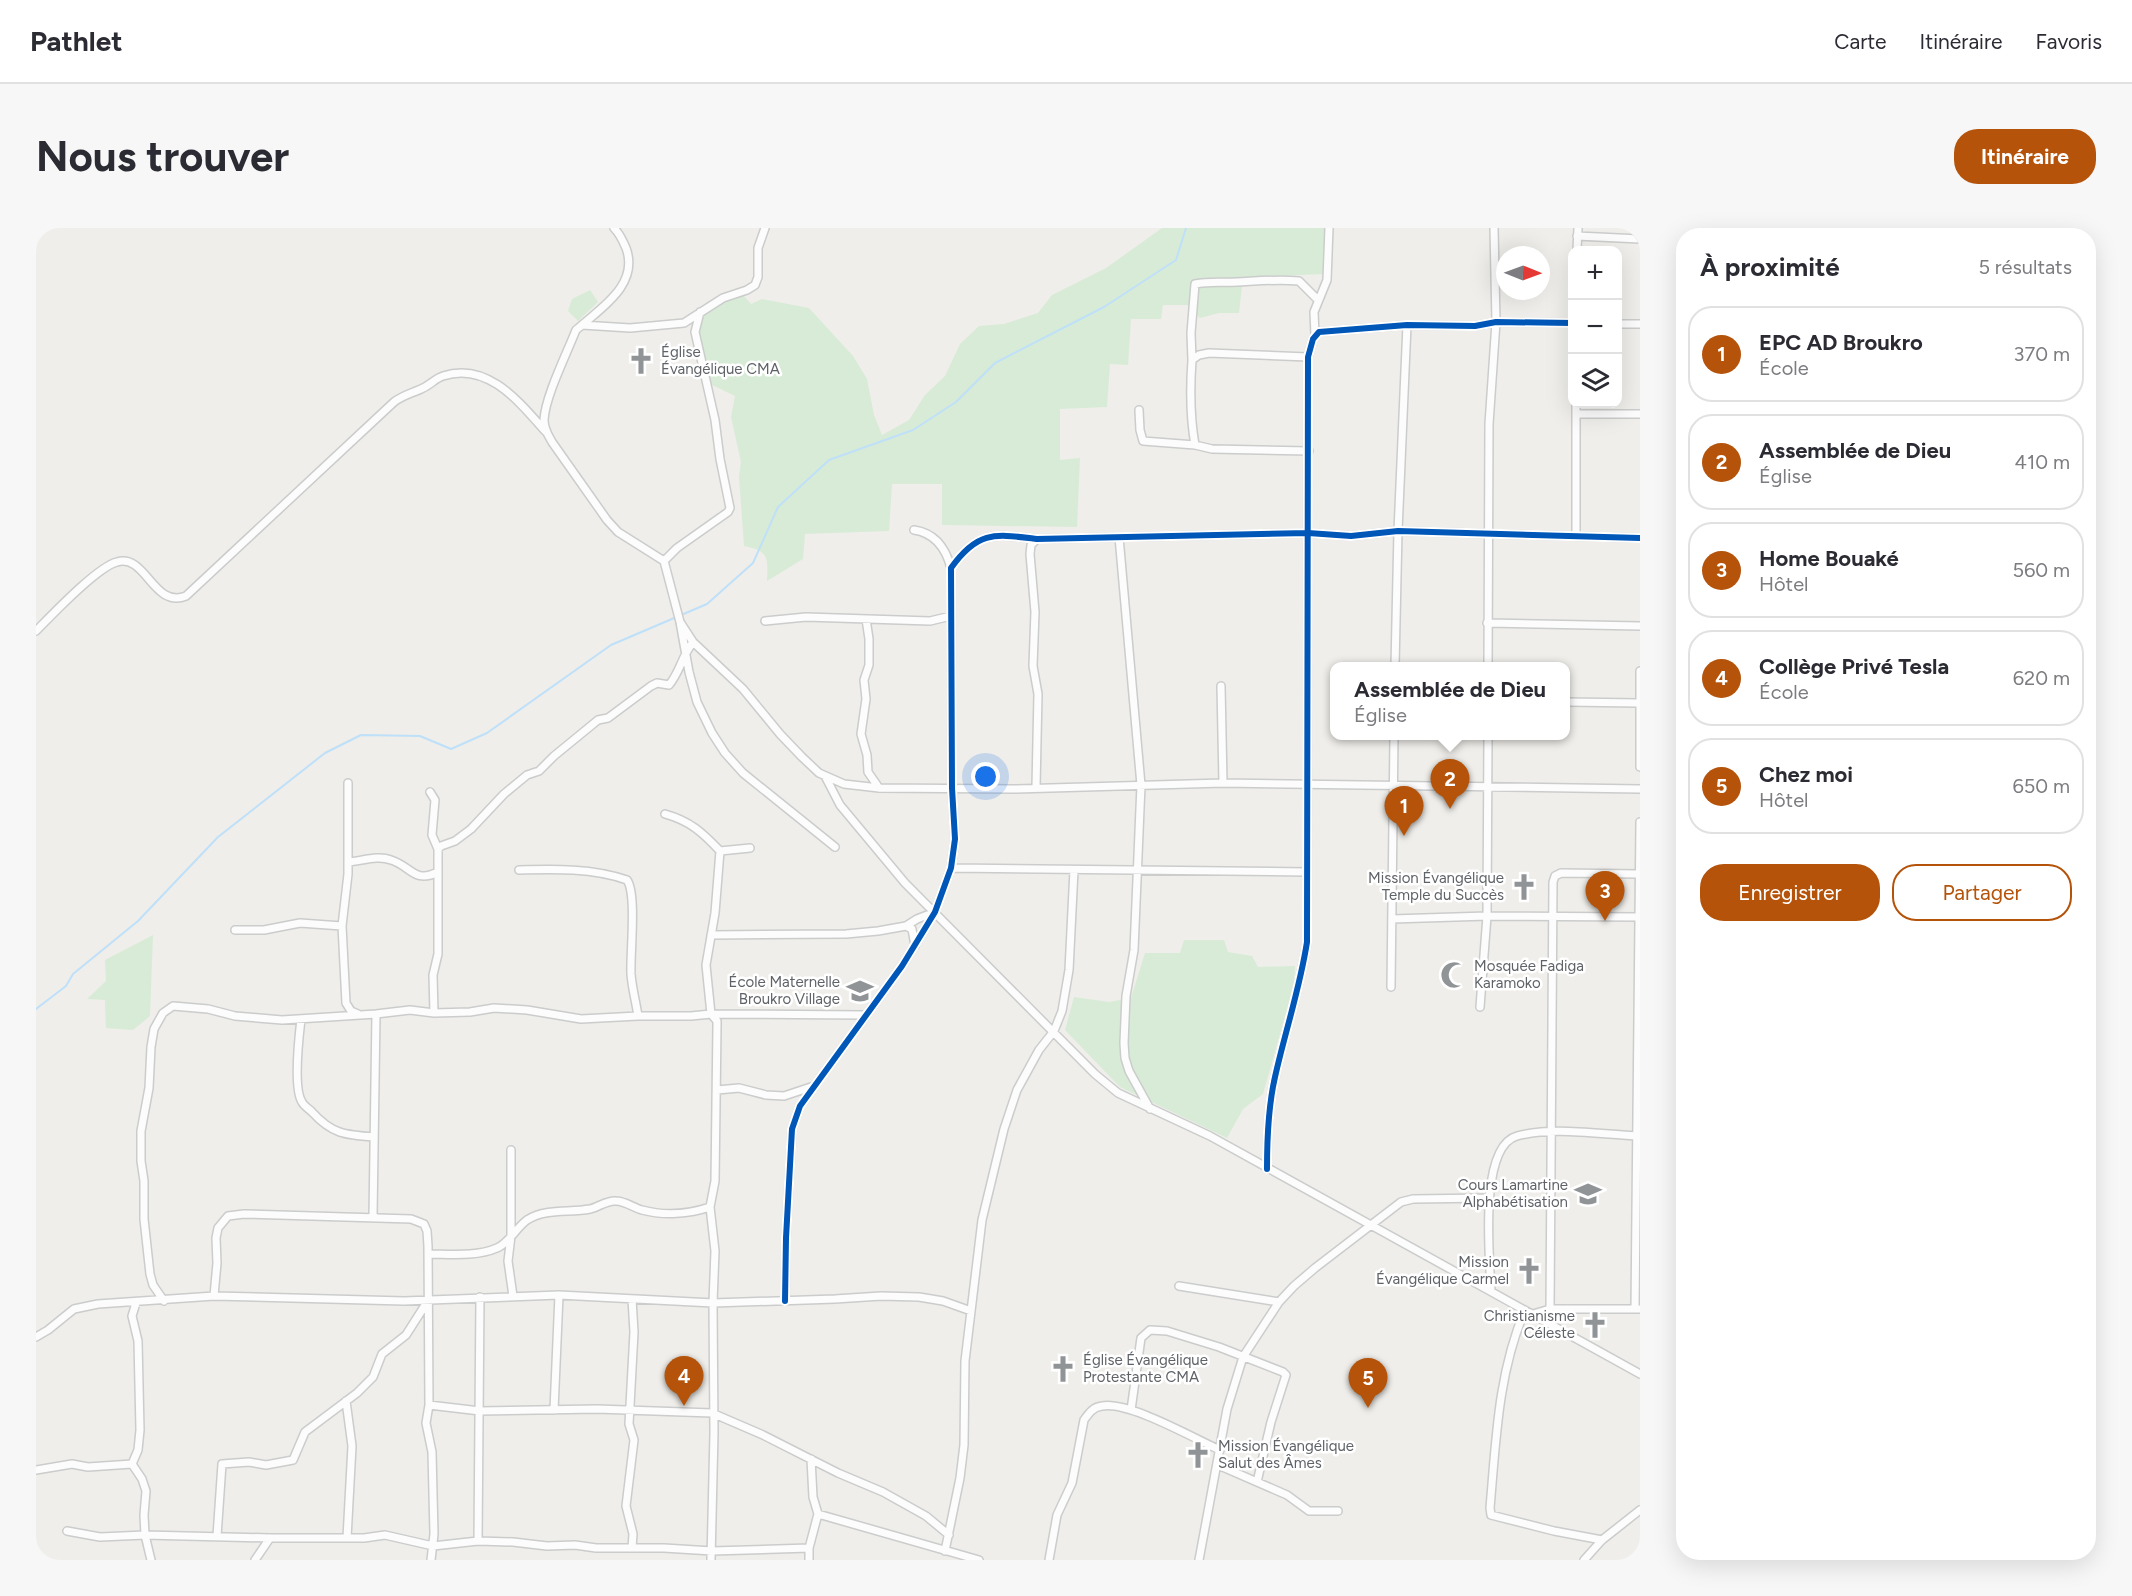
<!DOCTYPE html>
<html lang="fr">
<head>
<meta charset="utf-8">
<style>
	body { margin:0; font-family:Figtree,sans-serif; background:#f7f7f7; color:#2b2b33 }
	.controls { position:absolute; right:18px; top:18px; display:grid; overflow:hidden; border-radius:12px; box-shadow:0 6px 24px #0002 }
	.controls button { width:54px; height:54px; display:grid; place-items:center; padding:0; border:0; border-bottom:2px solid #e1e1e2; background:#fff; color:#2b2b33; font:30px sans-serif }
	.compass { position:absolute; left:1460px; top:18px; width:54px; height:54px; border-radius:50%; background:#fff; box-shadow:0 6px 24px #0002; rotate:91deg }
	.you { position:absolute; left:950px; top:549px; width:21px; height:21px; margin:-15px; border:4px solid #fff; border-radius:50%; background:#1a73e8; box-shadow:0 0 0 9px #1a73e833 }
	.badge { display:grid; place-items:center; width:39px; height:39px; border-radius:50%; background:#b45309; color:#fff; font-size:20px; font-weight:700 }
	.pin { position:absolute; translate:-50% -50px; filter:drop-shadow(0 2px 3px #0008) }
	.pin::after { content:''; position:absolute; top:32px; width:21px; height:18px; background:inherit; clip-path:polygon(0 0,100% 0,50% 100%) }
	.popup { position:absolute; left:1294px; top:434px; width:240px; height:78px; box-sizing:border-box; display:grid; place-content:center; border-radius:12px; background:#fff; filter:drop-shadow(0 2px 4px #0005); font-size:20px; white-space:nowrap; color:#7c7c81 }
	.popup b { font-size:22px; color:#2b2b33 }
	.popup::after { content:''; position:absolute; left:50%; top:100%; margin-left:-12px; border:12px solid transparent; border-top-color:#fff }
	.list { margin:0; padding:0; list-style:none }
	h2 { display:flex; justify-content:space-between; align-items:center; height:78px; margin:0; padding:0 24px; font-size:26px }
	h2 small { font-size:20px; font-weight:400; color:#7c7c81 }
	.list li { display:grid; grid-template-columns:39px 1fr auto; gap:18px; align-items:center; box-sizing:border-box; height:96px; margin:0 12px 12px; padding:0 12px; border:2px solid #e1e1e2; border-radius:24px }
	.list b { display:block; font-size:22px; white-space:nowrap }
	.list p { margin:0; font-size:20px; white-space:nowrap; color:#7c7c81 }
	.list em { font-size:20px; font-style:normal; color:#7c7c81 }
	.actions { display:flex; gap:12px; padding:18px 24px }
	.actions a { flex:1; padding:14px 0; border:2px solid #b45309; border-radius:24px; text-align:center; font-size:21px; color:#b45309 }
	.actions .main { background:#b45309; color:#fff }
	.icon { flex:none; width:33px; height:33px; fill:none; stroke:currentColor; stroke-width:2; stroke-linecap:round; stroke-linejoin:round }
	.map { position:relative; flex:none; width:1604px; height:1332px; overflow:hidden; border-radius:24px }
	header { display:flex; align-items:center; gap:36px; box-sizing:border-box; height:84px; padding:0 30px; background:#fff; border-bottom:2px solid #e1e1e2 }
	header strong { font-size:28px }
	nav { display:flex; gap:33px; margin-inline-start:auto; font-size:21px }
	.intro { display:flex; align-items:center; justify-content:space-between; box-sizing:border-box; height:144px; padding:0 36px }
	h1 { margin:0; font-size:42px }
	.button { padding:15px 27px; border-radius:24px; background:#b45309; color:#fff; font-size:21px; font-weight:700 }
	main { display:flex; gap:36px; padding:0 36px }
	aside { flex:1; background:#fff; border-radius:24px; box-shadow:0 6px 24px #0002 }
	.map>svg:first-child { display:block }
	.green { fill:#d8ebd6 }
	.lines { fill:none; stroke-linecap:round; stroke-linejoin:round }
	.stream { stroke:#bfe0f9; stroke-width:2 }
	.street-casing { stroke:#cbcccc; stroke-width:10 }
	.street { stroke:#fdfcfc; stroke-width:7 }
	.cycleway-casing { stroke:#fff; stroke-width:10 }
	.cycleway { stroke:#0057b8; stroke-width:6 }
	.labels { text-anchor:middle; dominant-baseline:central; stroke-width:5; stroke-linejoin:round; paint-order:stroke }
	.poi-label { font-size:15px; fill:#5f6368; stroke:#fff; text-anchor:end }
</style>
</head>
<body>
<header>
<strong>Pathlet</strong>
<nav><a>Carte</a><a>Itinéraire</a><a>Favoris</a></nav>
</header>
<div class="intro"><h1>Nous trouver</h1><a class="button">Itinéraire</a></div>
<main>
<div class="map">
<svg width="1604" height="1332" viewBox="0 0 1604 1332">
	<rect width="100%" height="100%" fill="#efeeea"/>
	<path class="green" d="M1126,0H1291L1290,46L1207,49L1203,85H1183L1164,90L1151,77H1127L1125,91H1095L1092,137L1074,136L1071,179L1024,181V232L1044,230L1041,299L906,297V256H856L853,303L769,306L767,331L731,353C732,329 733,323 708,318L703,249L705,234L695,189L699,168L672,155L660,94C667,80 692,71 708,68L715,76L726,71L773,80L817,128L831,151L838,187L846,207L873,192L889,167L909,148L924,116L943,98L968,96L1002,85L1016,67L1070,40Z
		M554,62L562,74L542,93L532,83L536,71Z
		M117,707L114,788L97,802L70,800L69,772L51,771L70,753L69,732Z
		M1148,712H1188L1192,724L1216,728L1222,739L1259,738L1258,756L1227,866L1207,881L1191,910L1084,859L1029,802L1038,769L1073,774L1095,770L1109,725H1144Z"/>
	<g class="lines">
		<path class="stream" d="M0,781L30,758L37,746L102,693L182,609L289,525L325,507L384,508L415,521L451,505L575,417L671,376L717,335L742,279L793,232L877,202L920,174L959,135L1068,79L1140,32L1150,0"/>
		<defs>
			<path id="street" d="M729,0L722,20V49L719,57L711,62L687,70L648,95L594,100L546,97L540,102C531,125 509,169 508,192C508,201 512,207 516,214L571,292L582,304L628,333L644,394L653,444L661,474L676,505L689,525L707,545L799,619
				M1541,8L1604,11
				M1541,22L1542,0
				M1582,96H1604
				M546,97C568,78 603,55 590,20C587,13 584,6 578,0
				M1279,107L1278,84L1291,52L1293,0
				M1272,129L1173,125L1163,127L1156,132C1154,160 1154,189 1159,217L1176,221L1273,223
				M1156,132L1155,105L1159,56C1174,53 1186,55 1201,54C1222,53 1242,51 1263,53L1282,72
				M1540,176V308
				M1103,182L1104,202L1107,213L1159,217
				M1540,186H1604
				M878,302C899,305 910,321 915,340
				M1083,309L1105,557L1098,722L1090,768L1088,815L1089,830L1093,843L1114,881
				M628,333L641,320L692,284L694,280L684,231L679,192L659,104L664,84
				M830,391L833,411V437L828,452L830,471L825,506L831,527L832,544L843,560
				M729,393L770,389L894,393L915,388
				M644,394L657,414L707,461L744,506L766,529L783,545L808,556L843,560L978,561L1187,555L1604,561
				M1451,395L1604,398
				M0,403C16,387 61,339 81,334C110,325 117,381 150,368L358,174C367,167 377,165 387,160C394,157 400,150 407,148C452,133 484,175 510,204
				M1359,438L1362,303L1371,97
				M1452,438L1453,196L1460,94L1458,0
				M1604,443V539
				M1185,458L1187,555
				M1530,474L1603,475
				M789,548L804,577L869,655L1059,846L1082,865L1174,908L1604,1146
				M312,555V646L306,698L310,775L315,783L322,786
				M1000,559L1002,466L997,438L999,384L994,326L995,317L1001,311
				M394,564L399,572L396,607L402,621
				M629,586C654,593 666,604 684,623L714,620
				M312,634C326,633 342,627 355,632C375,638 378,656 402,644
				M915,640L1271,644
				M483,642C518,641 557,640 591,652C601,666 594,725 595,746C596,760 600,774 602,788
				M1356,691L1451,688L1603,689
				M870,698L876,701L879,718
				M199,702H228L264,695L306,698
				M675,707L810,706L842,703L870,698L881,691L899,684
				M1355,759L1358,508
				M1444,779L1451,688L1452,508
				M398,785L397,747L402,726V621L405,618L419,613L435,601L468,566L491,547L503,543L518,528L562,492L572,490L615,458L621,455L633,457C644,444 646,428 657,414
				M265,791C263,808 257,860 266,874C268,878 273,881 276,884C296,906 309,907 338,909
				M681,862L703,860L730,867L748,868L778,858
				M475,922V1008L472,1033L477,1068
				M1231,941C1231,910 1232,879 1239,849C1249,804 1264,760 1271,714L1272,129L1277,111L1283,104L1371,97L1439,98L1460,94L1536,95
				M337,989L340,786
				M392,1026C414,1026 440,1029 461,1020C473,1015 480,1000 491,992C510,980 533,985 554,981C563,979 571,972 580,973C589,973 598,980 606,982C628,988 653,986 674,979
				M1143,1058L1243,1074
				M1455,1063C1454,1032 1442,919 1481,908C1518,898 1566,907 1604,908
				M178,1068L181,1035L180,1010L182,1000L192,988L208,986L375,991L388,996L391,1003L392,1018L393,1177L390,1195L396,1224L398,1306L395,1332
				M596,1071L598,1104L593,1196L598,1212L590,1278L597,1306L596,1320
				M128,1073L117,1057L114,1046L108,991V953L105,933V903L113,860L115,819L118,801L127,785L137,778L172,781L199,788L246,792L340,786L374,782L398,785L434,784L458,780L491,782L545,791L602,788H655L675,786L829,787
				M749,1073L750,1010L756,901L764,878L866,738L899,684L915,640L919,611L916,560L915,340C942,302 959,306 1001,311L1272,305L1315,308L1362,303L1604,310
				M100,1075L96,1088L102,1113L104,1202L102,1222L96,1236L106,1251L110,1263L108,1287L109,1307L115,1332
				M1514,1081L1517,654L1519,648L1525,645L1603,646
				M1599,1081L1604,594
				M1489,1082C1462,1145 1460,1212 1454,1280L1455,1287L1518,1303L1566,1312
				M1497,1086L1514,1081H1604
				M0,1109L12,1102L38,1081L62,1076L178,1068L368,1073L523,1067L677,1075L799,1071L845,1068L883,1069L907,1073L935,1083
				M310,1173L316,1218L311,1310
				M393,1177L444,1183L561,1181L676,1185L727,1207L802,1245L847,1264L890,1288L913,1307
				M518,1182L523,1067
				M1095,1182L1105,1110L1114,1102L1131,1103L1183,1119L1247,1144L1250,1147L1235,1194L1221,1254
				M1182,1237L1251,1267L1273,1283H1302
				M0,1242L36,1236L52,1239L96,1236
				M782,1286L943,1332
				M31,1303L64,1309L109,1307L234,1310H328L349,1307L397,1318L442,1313L477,1314L511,1318L539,1317L560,1320H628L676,1323L773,1320
				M181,1308L186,1236L213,1234L230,1237L257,1232L269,1204L321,1165L337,1149L346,1126L370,1107L393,1071
				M442,1313L444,1069
				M909,1323L924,1250L928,1217L929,1133L946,992L968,901L981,862L1003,822L1018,803L1026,783L1033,742L1038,642
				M219,1332L234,1310
				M675,1332L678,1205L677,1075L679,1023L674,979L679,953L681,797V793L675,786L670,737L679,685L684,623
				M773,1332V1320L782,1286L777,1269L775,1231
				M1013,1332L1021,1287L1036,1255L1048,1192C1053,1185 1057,1179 1066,1178C1093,1173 1157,1210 1184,1222
				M1163,1332L1191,1181L1207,1129L1243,1074L1258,1058L1279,1040L1365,974L1377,971L1452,970
				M1548,1332L1566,1312L1604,1282"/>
		</defs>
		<use href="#street" class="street-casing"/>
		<use href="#street" class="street"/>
		<defs>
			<path id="cycleway" d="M1231,941C1231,910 1232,879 1239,849C1249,804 1264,760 1271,714L1272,129L1277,111L1283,104L1371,97L1439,98L1460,94L1536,95
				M749,1073L750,1010L756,901L764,878L866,738L899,684L915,640L919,611L916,560L915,340C942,302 959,306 1001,311L1272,305L1315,308L1362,303L1604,310"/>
		</defs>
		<use href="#cycleway" class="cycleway-casing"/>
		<use href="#cycleway" class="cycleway"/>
	</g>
	<defs>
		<symbol id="church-bare" viewBox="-9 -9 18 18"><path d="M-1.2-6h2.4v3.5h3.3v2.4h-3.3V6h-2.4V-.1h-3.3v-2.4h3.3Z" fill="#919496" stroke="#fff" stroke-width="2.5" paint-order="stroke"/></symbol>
		<symbol id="mosque-bare" viewBox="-9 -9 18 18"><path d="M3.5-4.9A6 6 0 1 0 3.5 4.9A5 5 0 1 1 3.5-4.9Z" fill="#919496" stroke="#fff" stroke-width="2.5" paint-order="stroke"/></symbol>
		<symbol id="school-bare" viewBox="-9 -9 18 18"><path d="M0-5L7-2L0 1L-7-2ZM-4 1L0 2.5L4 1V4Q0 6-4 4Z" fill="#919496" stroke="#fff" stroke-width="2.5" paint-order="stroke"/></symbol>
		<symbol id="university-bare" viewBox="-9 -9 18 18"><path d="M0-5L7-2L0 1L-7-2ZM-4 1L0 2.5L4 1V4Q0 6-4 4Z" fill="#919496" stroke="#fff" stroke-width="2.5" paint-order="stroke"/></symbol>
	</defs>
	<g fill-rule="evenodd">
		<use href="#church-bare" x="586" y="114" width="38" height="38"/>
		<use href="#church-bare" x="1469" y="640" width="38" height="38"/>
		<use href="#mosque-bare" x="1399" y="728" width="38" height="38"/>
		<use href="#school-bare" x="805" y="744" width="38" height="38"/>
		<use href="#university-bare" x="1533" y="947" width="38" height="38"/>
		<use href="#church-bare" x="1474" y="1024" width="38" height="38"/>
		<use href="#church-bare" x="1540" y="1078" width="38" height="38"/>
		<use href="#church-bare" x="1008" y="1122" width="38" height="38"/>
		<use href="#church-bare" x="1143" y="1208" width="38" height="38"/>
	</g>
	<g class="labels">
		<g class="poi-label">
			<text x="625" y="124" text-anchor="start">Église<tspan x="625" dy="17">Évangélique CMA</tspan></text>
			<text x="1468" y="650">Mission Évangélique<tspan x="1468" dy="17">Temple du Succès</tspan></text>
			<text x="1438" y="738" text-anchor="start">Mosquée Fadiga<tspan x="1438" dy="17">Karamoko</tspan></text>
			<text x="804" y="754">École Maternelle<tspan x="804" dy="17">Broukro Village</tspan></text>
			<text x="1532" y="957">Cours Lamartine<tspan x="1532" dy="17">Alphabétisation</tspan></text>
			<text x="1473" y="1034">Mission<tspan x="1473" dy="17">Évangélique Carmel</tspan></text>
			<text x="1539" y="1088">Christianisme<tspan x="1539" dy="17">Céleste</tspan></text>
			<text x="1047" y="1132" text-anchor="start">Église Évangélique<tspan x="1047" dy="17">Protestante CMA</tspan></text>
			<text x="1182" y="1218" text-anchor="start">Mission Évangélique<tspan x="1182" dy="17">Salut des Âmes</tspan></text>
		</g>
	</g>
</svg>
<div class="controls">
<button>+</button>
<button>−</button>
<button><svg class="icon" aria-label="layers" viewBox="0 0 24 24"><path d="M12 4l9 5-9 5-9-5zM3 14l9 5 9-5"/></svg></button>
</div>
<svg class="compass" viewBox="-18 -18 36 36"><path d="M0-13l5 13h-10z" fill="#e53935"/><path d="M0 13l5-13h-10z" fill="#7c7c81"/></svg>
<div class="you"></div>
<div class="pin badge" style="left:1368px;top:608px">1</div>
<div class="pin badge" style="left:1414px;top:581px">2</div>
<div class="popup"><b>Assemblée de Dieu</b>Église</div>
<div class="pin badge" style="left:1569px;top:693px">3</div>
<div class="pin badge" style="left:648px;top:1178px">4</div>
<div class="pin badge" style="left:1332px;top:1180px">5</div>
</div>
<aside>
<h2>À proximité<small>5 résultats</small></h2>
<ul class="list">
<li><span class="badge">1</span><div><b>EPC AD Broukro</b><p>École</p></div><em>370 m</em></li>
<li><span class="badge">2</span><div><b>Assemblée de Dieu</b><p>Église</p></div><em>410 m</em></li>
<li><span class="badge">3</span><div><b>Home Bouaké</b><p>Hôtel</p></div><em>560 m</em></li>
<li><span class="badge">4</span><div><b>Collège Privé Tesla</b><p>École</p></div><em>620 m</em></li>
<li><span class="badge">5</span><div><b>Chez moi</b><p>Hôtel</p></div><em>650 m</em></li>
</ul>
<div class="actions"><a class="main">Enregistrer</a><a>Partager</a></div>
</aside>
</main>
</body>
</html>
